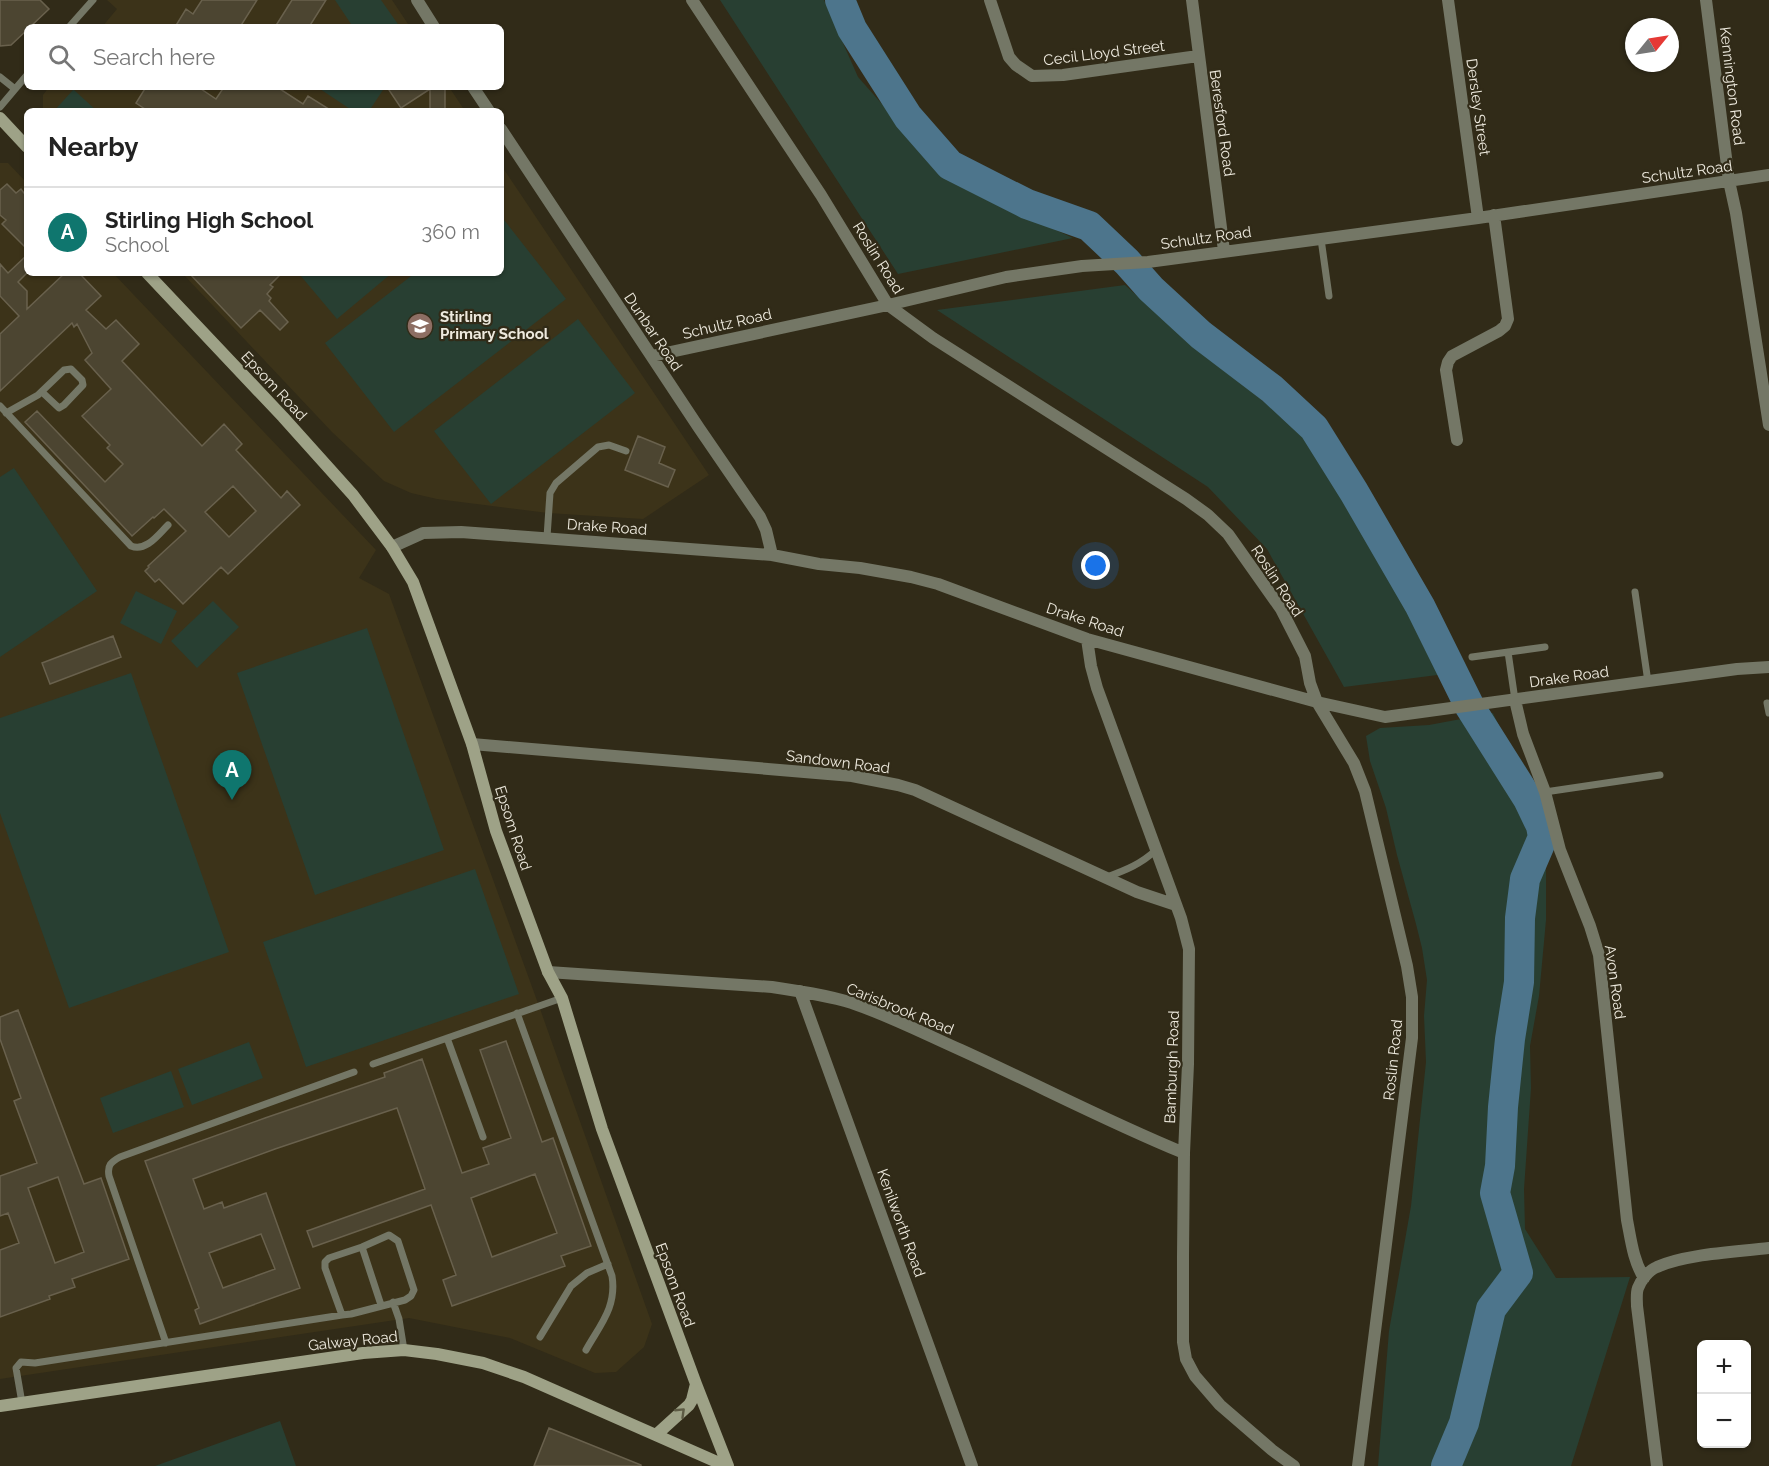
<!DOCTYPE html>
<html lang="en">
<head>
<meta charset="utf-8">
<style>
	body { margin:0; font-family:Raleway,sans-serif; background:#f6f6f6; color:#222 }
	.controls { position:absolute; right:18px; bottom:18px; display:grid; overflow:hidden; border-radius:9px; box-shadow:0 2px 4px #0004 }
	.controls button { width:54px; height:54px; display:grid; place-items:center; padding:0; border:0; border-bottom:2px solid #e0e0e0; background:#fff; color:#222; font:30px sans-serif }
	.compass { position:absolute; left:1625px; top:18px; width:54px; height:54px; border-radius:50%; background:#fff; box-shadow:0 2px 4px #0004; rotate:60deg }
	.you { position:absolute; left:1096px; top:566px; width:21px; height:21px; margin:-15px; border:4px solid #fff; border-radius:50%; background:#1a73e8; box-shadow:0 0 0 9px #1a73e833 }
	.badge { display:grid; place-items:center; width:39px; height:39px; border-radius:50%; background:#0f766e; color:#fff; font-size:20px; font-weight:700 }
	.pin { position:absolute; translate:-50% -50px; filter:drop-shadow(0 2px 3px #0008) }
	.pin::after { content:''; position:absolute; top:32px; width:21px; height:18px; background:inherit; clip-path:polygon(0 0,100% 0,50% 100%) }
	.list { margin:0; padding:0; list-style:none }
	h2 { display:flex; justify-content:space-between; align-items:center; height:78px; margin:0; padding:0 24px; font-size:26px }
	h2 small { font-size:20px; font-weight:400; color:#767676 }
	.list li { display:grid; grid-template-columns:39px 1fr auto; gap:18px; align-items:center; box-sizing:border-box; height:90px; padding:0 24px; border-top:2px solid #e0e0e0 }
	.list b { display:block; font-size:22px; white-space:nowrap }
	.list p { margin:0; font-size:20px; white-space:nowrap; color:#767676 }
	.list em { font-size:20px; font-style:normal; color:#767676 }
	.icon { flex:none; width:33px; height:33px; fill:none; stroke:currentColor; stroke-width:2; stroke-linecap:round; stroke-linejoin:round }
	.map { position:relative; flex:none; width:1769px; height:1466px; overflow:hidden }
	.search { position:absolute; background:#fff; box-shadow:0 2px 4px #0004; left:24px; top:24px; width:480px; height:66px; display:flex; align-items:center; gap:15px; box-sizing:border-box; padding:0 21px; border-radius:9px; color:#767676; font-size:22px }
	.panel { position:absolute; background:#fff; box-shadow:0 2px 4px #0004; left:24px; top:108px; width:480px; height:168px; border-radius:9px }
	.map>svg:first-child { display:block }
	.built { fill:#3c3319 }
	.green { fill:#283f32 }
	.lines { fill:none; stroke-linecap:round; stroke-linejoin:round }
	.river { stroke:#4d758c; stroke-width:30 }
	.building { fill:#4c4531; stroke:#69614d; stroke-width:1.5; fill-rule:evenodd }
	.lane { stroke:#747766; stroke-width:7 }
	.street { stroke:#747766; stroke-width:12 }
	.secondary { stroke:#9ea287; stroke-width:12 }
	.oneway { stroke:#5d5b44 }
	.labels { text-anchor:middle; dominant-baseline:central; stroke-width:4.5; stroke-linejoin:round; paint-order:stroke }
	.street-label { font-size:15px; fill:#eeeade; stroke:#312b18 }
	.poi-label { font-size:15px; font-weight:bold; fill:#eeeade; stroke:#312b18; text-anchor:start }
</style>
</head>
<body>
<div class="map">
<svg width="1769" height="1466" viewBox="0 0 1769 1466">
	<rect width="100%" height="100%" fill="#312b18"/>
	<path class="built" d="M107,0H392L410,27H102L117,9Z
		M49,87H449L465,111H43V95Z
		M0,163H8L27,183V273H113L376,550L359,578L389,594L539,1006L652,1324L644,1347L616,1372L595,1373L510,1338L409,1318L0,1379Z
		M501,165L709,475L643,519L548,513L437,499L411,493L384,481L332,432L182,273H501Z"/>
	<path class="green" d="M335,0H381L400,27H353Z
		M720,0H824L858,77L951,182L1073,238L898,274Z
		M317,87H385L369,111H353Z
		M73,90H74L97,111H54Z
		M501,216L566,299L394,432L325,343L415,273H501Z
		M303,273H392L337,319L300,275Z
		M1125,285L1200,352L1317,443L1445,674L1344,687L1267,549L1208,487L937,310Z
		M578,319L635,393L491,504L434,431Z
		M14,468L97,591L0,657V477Z
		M136,591L177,611L161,644L120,623Z
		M213,601L239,627L197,668L171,641Z
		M367,628L444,850L315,895L237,673Z
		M131,673L229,952L69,1008L0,813V718Z
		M1493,713L1500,728L1522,765L1536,797L1549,834L1546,864V920L1539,996L1530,1046L1531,1088L1524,1189L1525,1229L1556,1278L1630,1277L1571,1466H1378L1389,1331L1411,1206L1426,1062L1424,1016L1427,980L1422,948L1416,924L1397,855L1386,808L1370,761L1366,736L1380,728L1429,725Z
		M475,869L519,994L306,1067L263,942Z
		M249,1042L263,1078L192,1105L178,1069Z
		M171,1071L184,1107L113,1133L100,1098Z
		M280,1421L296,1466H155Z"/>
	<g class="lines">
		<path class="river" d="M840,0L852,29L908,117L950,165L1027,204L1089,226L1127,262L1151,289L1201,335L1272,389L1314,428L1354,492L1420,606L1470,707L1528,799L1541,826L1543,837L1525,879L1520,918L1519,982L1510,1039L1503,1107L1500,1166L1495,1193L1518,1273L1491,1309L1464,1423L1446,1466"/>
	</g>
	<path class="building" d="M0,0H40L49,9L30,27H27V30L11,45L0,46Z
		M202,0H257L240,27H175L186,9L193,14Z
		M292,0H326L309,27H275Z
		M146,87H198L216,99L224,87H277L303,104L308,96L332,111H148L136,103Z
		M387,87H445V111H430V89L401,108Z
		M7,184L16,193L21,189L27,197V249L2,224L6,220L0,215V190Z
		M27,255V273L18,282L27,291V309L65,273H79L101,296L86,310L106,329L116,320L139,344L122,361L202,446L224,424L242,444L236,450L281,498L287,491L300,505L228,574L221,567L183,604L159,579L155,582L145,571L149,567L148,566L186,531L164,509L154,518L153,517L132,536L25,422L37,411L105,482L123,464L107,448L110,445L82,416L111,389L85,360L92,353L77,324L74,327L72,323L0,391V334L19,316L0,296V264L8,273ZM233,486L256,511L229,537L205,512Z
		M189,273H282L270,285L273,287L267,294L271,298L269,301L288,322L280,330L260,310L241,328Z
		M638,436L665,447L659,463L675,470L668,487L625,470Z
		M113,636L121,657L50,684L42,663Z
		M18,1010L84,1184L101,1178L129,1259L72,1279L75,1287L49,1296L50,1299L0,1317V1250L19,1243L8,1213L0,1216V1176L37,1163L14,1101L21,1098L0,1039V1017ZM58,1177L84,1252L55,1263L28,1188Z
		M506,1041L542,1142L553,1138L591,1246L561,1256L565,1266L452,1306L443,1280L456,1275L431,1205L313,1247L307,1231L425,1189L397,1108L275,1149L193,1179L204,1209L222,1202L224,1208L266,1193L300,1288L200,1324L195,1310L199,1308L145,1161L265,1118L385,1077L384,1073L422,1059L462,1173L489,1164L483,1148L511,1138L480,1050ZM535,1174L557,1233L492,1257L471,1198ZM261,1234L275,1269L223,1288L209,1253Z
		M549,1428L641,1465V1466H534Z"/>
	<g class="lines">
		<path class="lane" d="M69,27L93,0
			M0,77L15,89
			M0,107L27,75
			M1321,239L1329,296
			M0,406L131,546C146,552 158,535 168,525
			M6,413L38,395L64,370L71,369L82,380L83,385L64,405L59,408L42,392
			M547,537L550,493L556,483L598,447L609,445L626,451
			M1635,592L1648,682
			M1508,652L1515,700
			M1472,657L1545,647
			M1767,703L1769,713
			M1545,792L1660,775
			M1107,877C1126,870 1141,864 1156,850
			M517,1013L612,1276C617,1307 600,1325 586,1350
			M447,1038L483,1137
			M373,1064L562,998
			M362,1247L381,1305
			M393,1302L399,1319L404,1350
			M540,1337L571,1286L587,1273L608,1264
			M166,1343L109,1176C107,1165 111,1162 120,1157L354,1072
			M22,1403L16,1368L21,1362L35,1363L342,1315L351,1314L405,1300L411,1296L414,1290L398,1241L389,1235L362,1247L329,1258L325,1262V1268L342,1315"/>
		<path class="street" d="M417,0L434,27
			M692,0L821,195L888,305L933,338L1186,499L1208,515L1228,534L1281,609L1305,656L1310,683L1317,702L1354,763L1365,791L1407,966L1412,997V1038L1358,1466
			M990,0L1009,57L1016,65L1032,76L1063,75L1198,56
			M1192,0L1224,251
			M1448,0L1478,218
			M1706,0L1729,181L1736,213L1769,425
			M473,87L489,111
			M501,129L699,428L760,517L766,530L772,555
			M652,356L888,305L1006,277L1082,266L1148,262L1478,218L1769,175
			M1457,440L1446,370L1448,362L1452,356L1499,331L1505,326L1508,319L1494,215
			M392,547L423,533L461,532L772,555L819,564L860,568L911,577L938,584L1087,639L1317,702L1385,717L1737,669L1769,667
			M1087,639L1091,666L1097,688L1181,918L1189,949L1188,1064L1184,1153L1183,1256V1342L1186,1359L1195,1376L1220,1405L1272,1450L1294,1466
			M1515,700L1523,734L1545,792L1560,850L1590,926L1599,955L1627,1220C1631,1240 1633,1260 1644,1278
			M472,744L852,776L898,785L915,790L1137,892L1176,905
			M548,972L772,987C799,991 826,995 852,1003C890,1016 925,1034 961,1050C1036,1084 1108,1122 1184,1153
			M800,991L972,1466
			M1657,1466L1637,1306C1637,1301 1636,1293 1638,1288C1641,1280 1649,1270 1657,1267C1685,1254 1737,1252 1769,1248"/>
		<path class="secondary" d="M0,118L27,147
			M147,273L283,417L353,495L392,547L413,582L472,744L496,831L548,972L562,998L602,1129L696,1384L728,1466
			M0,1406L363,1353L404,1350L437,1354L483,1363L524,1377L726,1466
			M656,1435L689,1405L692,1400L696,1384"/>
	</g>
	<defs><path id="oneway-chevron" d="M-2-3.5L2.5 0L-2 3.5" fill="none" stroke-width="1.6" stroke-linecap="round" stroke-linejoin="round" transform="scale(1.5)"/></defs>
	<use class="oneway" href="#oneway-chevron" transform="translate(681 1412) rotate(-44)"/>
	<defs>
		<symbol id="school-disc" viewBox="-11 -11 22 22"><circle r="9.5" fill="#8d6e63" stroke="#312b18"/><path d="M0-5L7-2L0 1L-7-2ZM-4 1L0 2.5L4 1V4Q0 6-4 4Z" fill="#fff"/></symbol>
	</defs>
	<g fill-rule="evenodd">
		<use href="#school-disc" x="405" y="311" width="30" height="30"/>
	</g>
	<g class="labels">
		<g class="street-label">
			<text transform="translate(1104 53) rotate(-7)">Cecil Lloyd Street</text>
			<text transform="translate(1732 86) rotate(83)">Kennington Road</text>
			<text transform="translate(1478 107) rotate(82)">Dersley Street</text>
			<text transform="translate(1222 123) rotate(82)">Beresford Road</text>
			<text transform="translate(1687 172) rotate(-8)">Schultz Road</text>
			<text transform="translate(1206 238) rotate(-8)">Schultz Road</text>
			<text transform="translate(878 258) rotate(58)">Roslin Road</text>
			<text transform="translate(727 324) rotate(-13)">Schultz Road</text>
			<text transform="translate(653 332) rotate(56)">Dunbar Road</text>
			<text transform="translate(274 386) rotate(47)">Epsom Road</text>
			<text transform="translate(607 527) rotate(4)">Drake Road</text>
			<text transform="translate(1277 581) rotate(57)">Roslin Road</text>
			<text transform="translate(1085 620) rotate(18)">Drake Road</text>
			<text transform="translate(1569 677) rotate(-8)">Drake Road</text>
			<text transform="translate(838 762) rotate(7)">Sandown Road</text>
			<text transform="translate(513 828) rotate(72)">Epsom Road</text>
			<text transform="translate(1615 982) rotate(82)">Avon Road</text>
			<text transform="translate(900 1009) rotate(22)">Carisbrook Road</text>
			<text transform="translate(1393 1060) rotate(-84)">Roslin Road</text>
			<text transform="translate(1172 1067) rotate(-88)">Bamburgh Road</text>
			<text transform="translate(901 1223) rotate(70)">Kenilworth Road</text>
			<text transform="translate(675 1285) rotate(70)">Epsom Road</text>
			<text transform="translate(353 1341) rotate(-6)">Galway Road</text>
		</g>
		<g class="poi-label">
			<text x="440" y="317">Stirling<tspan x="440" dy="17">Primary School</tspan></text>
		</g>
	</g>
</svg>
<div class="controls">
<button>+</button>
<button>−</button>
</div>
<svg class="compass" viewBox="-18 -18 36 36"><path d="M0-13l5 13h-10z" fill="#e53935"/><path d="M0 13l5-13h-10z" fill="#767676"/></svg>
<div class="you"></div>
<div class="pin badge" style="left:232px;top:800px">A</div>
<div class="search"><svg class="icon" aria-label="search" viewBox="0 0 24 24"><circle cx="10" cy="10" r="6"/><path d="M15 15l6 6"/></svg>Search here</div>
<section class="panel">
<h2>Nearby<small></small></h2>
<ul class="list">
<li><span class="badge">A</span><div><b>Stirling High School</b><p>School</p></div><em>360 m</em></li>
</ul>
</section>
</div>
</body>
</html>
